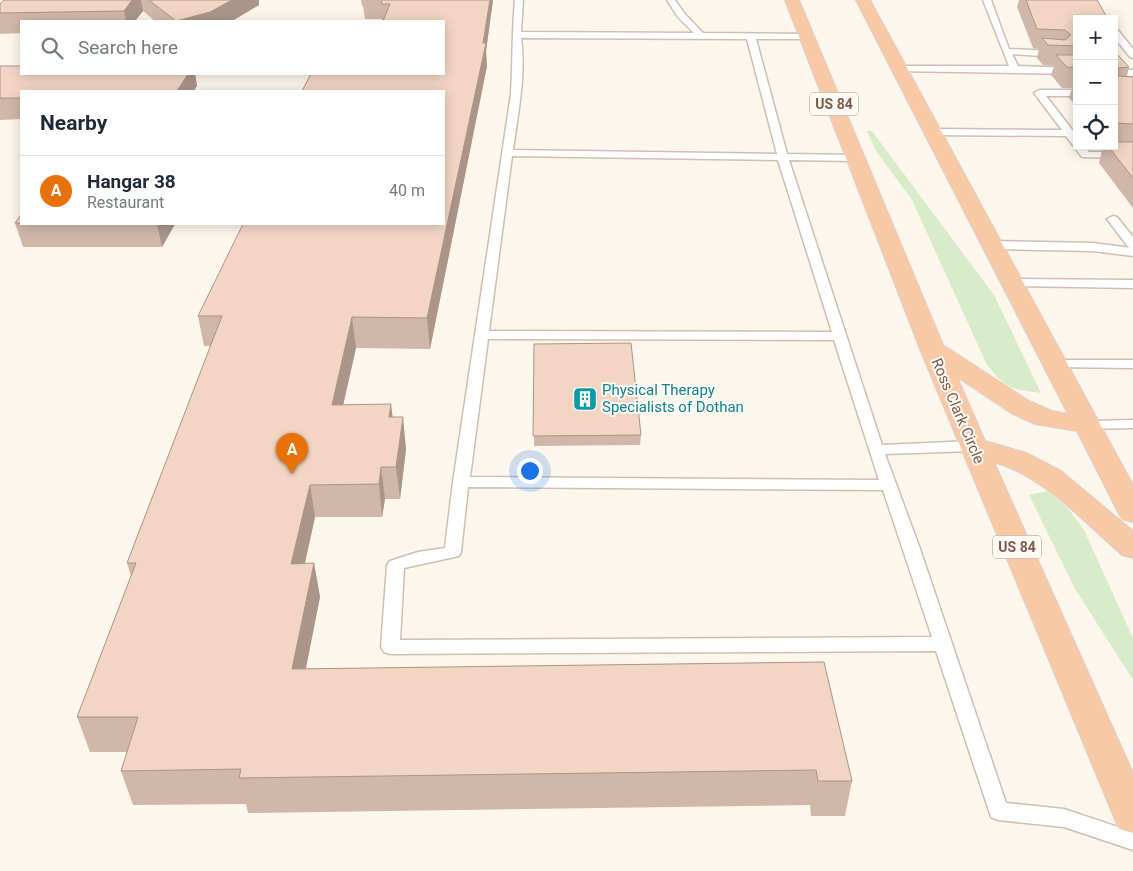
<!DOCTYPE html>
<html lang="en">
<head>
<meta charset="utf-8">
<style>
	body { margin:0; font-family:Roboto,sans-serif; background:#f2f2f3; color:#1f2937 }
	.controls { position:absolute; right:15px; top:15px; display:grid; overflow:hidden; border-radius:0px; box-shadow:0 2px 12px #0003 }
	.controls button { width:45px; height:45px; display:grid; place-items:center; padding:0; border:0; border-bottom:1px solid #e0e1e3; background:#fff; color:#1f2937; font:25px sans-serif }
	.you { position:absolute; left:529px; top:470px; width:18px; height:18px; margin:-12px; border:4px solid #fff; border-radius:50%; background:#1a73e8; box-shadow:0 0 0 8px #1a73e833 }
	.badge { display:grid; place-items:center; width:32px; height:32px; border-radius:50%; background:#e76f51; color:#fff; font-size:16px; font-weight:700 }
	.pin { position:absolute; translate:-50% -41px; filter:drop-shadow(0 1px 2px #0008) }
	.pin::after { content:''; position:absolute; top:26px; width:18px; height:15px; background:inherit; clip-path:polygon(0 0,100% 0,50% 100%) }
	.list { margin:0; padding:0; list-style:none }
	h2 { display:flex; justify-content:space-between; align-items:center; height:65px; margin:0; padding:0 20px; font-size:21px }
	h2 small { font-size:16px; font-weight:400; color:#747a83 }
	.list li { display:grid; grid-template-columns:32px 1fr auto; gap:15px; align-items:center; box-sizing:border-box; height:70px; padding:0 20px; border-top:1px solid #e0e1e3 }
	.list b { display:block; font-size:19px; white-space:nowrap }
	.list p { margin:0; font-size:16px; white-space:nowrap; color:#747a83 }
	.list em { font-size:16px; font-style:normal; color:#747a83 }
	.icon { flex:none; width:28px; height:28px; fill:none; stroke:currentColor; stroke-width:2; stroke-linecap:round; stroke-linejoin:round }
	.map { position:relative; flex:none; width:1133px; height:871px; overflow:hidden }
	.search { position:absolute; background:#fff; box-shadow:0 2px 12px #0003; left:20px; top:20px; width:425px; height:55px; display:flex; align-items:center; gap:12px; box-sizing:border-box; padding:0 18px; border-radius:0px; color:#747a83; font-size:19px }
	.panel { position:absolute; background:#fff; box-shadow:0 2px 12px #0003; left:20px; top:90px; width:425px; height:135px; border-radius:0px }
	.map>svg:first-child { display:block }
	.green { fill:#d8ecc9 }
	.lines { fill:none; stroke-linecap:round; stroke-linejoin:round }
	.service-casing { stroke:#d1beb0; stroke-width:3 }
	.trunk-casing { stroke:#dad1cd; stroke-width:2 }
	.service { fill:#fff; fill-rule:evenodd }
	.trunk { fill:#f9c8a4; fill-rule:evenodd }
	.wall { fill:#d1b7a8 }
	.shaded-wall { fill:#aa9588 }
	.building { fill:#f3d5c3; stroke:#aa9588 }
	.labels { text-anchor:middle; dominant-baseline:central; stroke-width:4; stroke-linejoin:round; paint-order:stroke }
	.shield { fill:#fffaf3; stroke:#a28b7f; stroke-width:1 }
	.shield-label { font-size:14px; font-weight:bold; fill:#7a5c4d }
	.culture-label { font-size:15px; fill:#0d838f; stroke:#fffaf3; text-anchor:start }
	.street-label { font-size:15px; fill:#7a5c4d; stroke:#fffaf3 }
</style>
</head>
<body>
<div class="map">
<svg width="1133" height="871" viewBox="0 0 1133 871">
	<rect width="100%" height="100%" fill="#fdf6ec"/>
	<path class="green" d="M867,131H872L994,295L1041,393C1011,389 1005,389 986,363L912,200L876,151Z
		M1048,491L1068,508L1084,530L1133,638V680L1075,589L1029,495Z"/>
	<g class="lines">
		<defs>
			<path id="service" d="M515,0H523L521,32L694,33L678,17L667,0H675L684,13L703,33L810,34L811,36L807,39H756L787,154L855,155L860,158L855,161L789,160L882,445L973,441L978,443L981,446L978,449L973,451L885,454L919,546L1006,803L1064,809L1133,832V850L1064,827L998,820L991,817L936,651L390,654L384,652L381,647L387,565L390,561L418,552L445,548L453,482L511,94C513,62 512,31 515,0ZM521,38L747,39L777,154L513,150C518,113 526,75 521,38ZM512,156L778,160L832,332L489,331ZM488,339L834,340L879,480L470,477ZM468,487L883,490L932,637L400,640L404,568L459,556L461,552Z
				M983,0H991L1009,49L1057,51L1061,54L1057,57L1012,54L1018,66L1077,68V74L896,71V67L899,66H1009Z
				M1114,28L1117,29L1133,49V58L1130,57L1114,37Z
				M1114,69L1133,70V76L1114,75Z
				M1039,90H1077V96H1046L1077,136V146H1085L1089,152H1133V158L1082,157L1066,136L933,135L928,132L933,129L1062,130L1034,93Z
				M1113,216L1117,217L1133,237V256L1093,251L993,249L987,245L993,241L1093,243L1131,248H1129L1107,219Z
				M1014,279L1133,280V288L1010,286L1008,283Z
				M1057,360H1133V368L1052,367L1050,364Z
				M1133,420V428L1088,429L1083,428L1081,425L1083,422L1088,421Z"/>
			<path id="trunk" d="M785,0H799L943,345L1029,401L1052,411L1068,414L856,0H870L1133,485V522L1122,519L1118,512L1077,431L1035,424L1011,413L957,377L985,441L1026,453L1061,471L1133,531V558L1122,555C1083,521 1045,477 994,462L1133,773V833L1119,829L1114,817L920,349Z"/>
		</defs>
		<use href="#service" class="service-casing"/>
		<use href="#trunk" class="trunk-casing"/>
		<use href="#service" class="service"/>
		<use href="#trunk" class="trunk"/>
	</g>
	<path class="wall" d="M4,0H259V5L232,21H155L143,11L135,21H21V33L0,34V4Z
		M361,0H493L486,51L487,66L430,349L356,348L343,405L393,417L406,449L400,499H385L382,517H315L305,564L314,563L320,597L305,669L824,662L852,781L845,816H811L810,805L248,813L246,804L133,805L121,771L127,752H90L77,717L131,576L127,563L211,346H204L198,316L444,74V21H382V19H365L363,6H362Z
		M1019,0H1097L1077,19V107L1069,98L1072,88H1062L1051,75L1054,66L1043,65L1037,58L1039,49L1033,48L1017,7Z
		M1114,51L1129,67L1127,76L1133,77V208L1099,163L1103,146H1114Z
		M0,66L21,74H195L197,86L21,91V119L0,120Z
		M21,215V224H175L162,247H23L15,223Z
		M534,344L641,435L640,445L534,446Z"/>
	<path class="shaded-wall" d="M132,0H141L143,11L135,21H126L124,11Z
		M230,0H259V5L232,21H176Z
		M490,0H493L486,51L487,66L430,349L427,318L483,43Z
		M188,74H195L197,86L194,91H177Z
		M157,224H175L162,247Z
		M352,317L356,348L336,437L332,405Z
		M391,404L395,436L389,417Z
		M403,417L406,449L400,499L396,467Z
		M381,467L385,499L382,517L379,484Z
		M310,485L315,517L297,597L291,564Z
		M314,563L320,597L299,704L292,669Z"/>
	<path class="building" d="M4,0H132L124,11L0,13V4Z
		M149,0H232L210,12L176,21Z
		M382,0H490L483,43H486L427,318L352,317L332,405L391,404L389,417H403L396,467H381L379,484L310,485L291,564L314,563L292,669L824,662L852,781H818L816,770L239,778L241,769L121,771L138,717H77L136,563H127L222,316H198L243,224H444V91H302L311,74H444V21H383L390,4H381Z
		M1026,0H1097L1108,19H1077V46L1048,45L1042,38L1065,40L1071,35L1065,30L1037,29Z
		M1114,51L1129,67L1118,68V76L1133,77V124L1114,123Z
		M1056,55H1077V68L1067,67Z
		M0,66H21V74H188L177,91H21V98H0Z
		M1114,142H1133V178L1108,146H1114Z
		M21,215V223H15Z
		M631,343L641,435L533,436L534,344Z"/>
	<defs>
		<symbol id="building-square" viewBox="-11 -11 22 22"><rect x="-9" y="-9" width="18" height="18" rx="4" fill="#0f9aa8" stroke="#fffaf3"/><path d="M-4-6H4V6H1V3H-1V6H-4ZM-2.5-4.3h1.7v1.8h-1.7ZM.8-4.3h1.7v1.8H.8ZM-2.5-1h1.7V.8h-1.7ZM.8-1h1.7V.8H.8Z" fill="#fff"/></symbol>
	</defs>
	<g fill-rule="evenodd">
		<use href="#building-square" x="571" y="385" width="28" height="28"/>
	</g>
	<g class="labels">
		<g class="shield">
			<rect x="810" y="92.5" width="48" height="23" rx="4"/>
			<rect x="993" y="535.5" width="48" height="23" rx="4"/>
		</g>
		<g class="shield-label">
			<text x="834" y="104">US 84</text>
			<text x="1017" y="547">US 84</text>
		</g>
		<g class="culture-label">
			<text x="602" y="390">Physical Therapy<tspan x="602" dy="17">Specialists of Dothan</tspan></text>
		</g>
		<g class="street-label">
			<text transform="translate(958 411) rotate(67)">Ross Clark Circle</text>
		</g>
	</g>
</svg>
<div class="controls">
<button>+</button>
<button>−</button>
<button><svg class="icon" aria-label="locate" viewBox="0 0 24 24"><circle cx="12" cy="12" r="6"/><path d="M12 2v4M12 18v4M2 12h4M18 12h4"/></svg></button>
</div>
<div class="you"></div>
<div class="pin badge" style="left:292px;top:474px;background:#e8710a">A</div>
<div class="search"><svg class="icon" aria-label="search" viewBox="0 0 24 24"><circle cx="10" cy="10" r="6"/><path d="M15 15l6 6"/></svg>Search here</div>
<section class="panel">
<h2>Nearby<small></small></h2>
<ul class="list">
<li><span class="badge" style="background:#e8710a">A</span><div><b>Hangar 38</b><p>Restaurant</p></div><em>40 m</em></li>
</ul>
</section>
</div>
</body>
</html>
